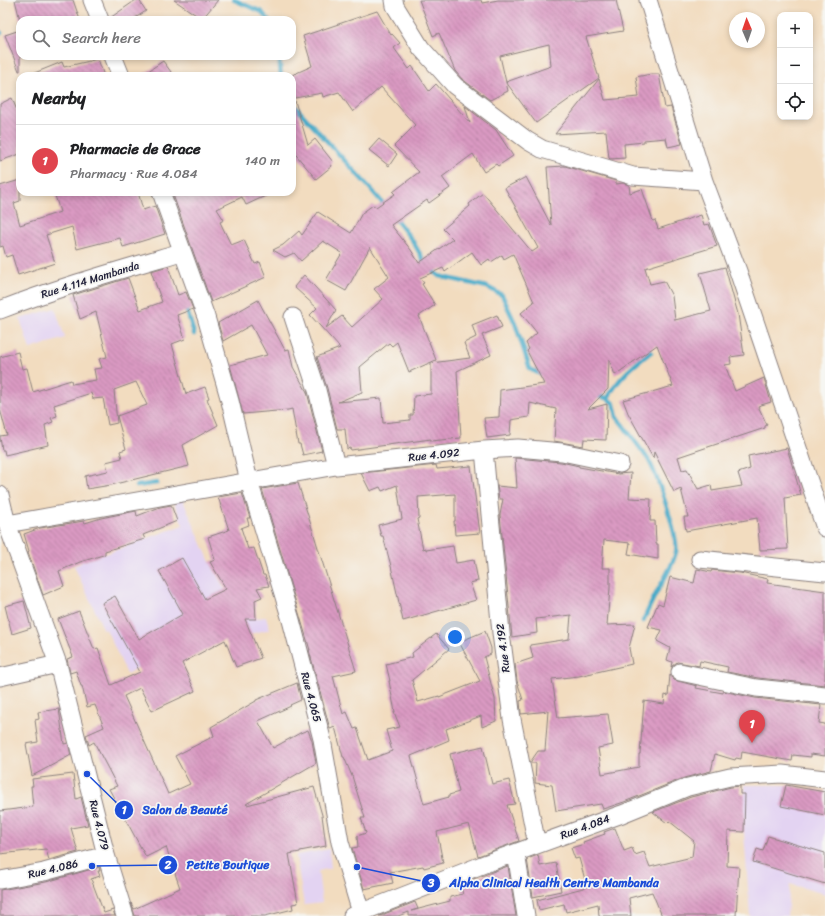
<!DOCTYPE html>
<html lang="en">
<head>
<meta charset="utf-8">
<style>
	body { margin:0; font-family:Sriracha,sans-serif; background:#f6f6f6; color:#202124 }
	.controls { position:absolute; right:12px; top:12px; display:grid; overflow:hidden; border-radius:8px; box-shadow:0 2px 6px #0003 }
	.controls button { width:36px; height:36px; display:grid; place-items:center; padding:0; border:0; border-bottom:1px solid #e0e0e0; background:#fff; color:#202124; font:20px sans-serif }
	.compass { position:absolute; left:729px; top:12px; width:36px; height:36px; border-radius:50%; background:#fff; box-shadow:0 2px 6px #0003; rotate:358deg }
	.you { position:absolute; left:455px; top:637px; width:14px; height:14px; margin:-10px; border:3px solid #fff; border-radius:50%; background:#1a73e8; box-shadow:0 0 0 6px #1a73e833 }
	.badge { display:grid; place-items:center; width:26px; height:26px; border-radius:50%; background:#b5179e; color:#fff; font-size:13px; font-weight:700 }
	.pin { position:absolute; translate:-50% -33px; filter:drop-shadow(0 1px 2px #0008) }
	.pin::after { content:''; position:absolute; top:21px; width:14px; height:12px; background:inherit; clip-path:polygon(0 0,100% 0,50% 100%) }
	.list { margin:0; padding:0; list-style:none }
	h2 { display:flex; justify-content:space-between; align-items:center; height:52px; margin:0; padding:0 16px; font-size:17px }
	h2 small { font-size:13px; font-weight:400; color:#757577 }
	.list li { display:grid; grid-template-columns:26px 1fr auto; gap:12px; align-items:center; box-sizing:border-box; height:72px; padding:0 16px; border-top:1px solid #e0e0e0 }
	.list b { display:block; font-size:15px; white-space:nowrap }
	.list p { margin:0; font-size:13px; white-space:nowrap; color:#757577 }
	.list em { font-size:13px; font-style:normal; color:#757577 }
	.icon { flex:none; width:22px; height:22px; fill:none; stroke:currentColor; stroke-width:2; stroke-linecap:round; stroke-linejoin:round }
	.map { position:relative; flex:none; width:825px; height:916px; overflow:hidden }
	.search { position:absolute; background:#fff; box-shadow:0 2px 6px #0003; left:16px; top:16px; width:280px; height:44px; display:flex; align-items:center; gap:10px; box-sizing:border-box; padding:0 14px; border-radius:12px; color:#757577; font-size:15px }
	.panel { position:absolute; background:#fff; box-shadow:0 2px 6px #0003; left:16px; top:72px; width:280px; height:124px; border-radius:12px }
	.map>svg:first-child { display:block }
	.built { fill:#e3d3f2 }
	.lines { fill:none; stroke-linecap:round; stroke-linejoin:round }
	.stream { stroke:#48aac8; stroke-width:4.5 }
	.building { fill:url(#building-back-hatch) }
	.street-casing { stroke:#8a7f7d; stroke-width:19 }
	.street { stroke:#fff; stroke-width:17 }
	.labels { text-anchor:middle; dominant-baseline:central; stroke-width:3.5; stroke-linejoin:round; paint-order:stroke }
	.street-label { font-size:11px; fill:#22223b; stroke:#f6f6f2 }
	.leader { fill:none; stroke:#1d4ed8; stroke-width:1.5 }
	.callout-dot { fill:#1d4ed8; stroke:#f6f6f2; stroke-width:1.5 }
	.mark-label { font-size:12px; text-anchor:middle; font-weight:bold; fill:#fff }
	.callout-label { font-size:12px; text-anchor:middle; font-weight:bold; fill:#1d4ed8; stroke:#f6f6f2; stroke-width:3.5; stroke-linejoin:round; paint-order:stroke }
</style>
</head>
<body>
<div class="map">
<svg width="825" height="916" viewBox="0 0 825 916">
	<defs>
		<pattern id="building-back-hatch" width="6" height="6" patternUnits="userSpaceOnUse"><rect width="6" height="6" fill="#da9ac2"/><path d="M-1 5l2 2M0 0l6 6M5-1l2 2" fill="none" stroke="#b07d9f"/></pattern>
	</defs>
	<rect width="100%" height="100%" fill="#f6f6f2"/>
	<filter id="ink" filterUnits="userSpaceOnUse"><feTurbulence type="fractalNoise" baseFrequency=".025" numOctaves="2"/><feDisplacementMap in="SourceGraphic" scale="8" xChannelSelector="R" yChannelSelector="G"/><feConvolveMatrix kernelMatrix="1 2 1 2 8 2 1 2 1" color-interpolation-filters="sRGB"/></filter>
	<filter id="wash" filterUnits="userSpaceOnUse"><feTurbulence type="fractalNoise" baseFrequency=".012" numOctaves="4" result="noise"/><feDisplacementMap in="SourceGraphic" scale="16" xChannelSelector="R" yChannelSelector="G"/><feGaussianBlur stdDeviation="0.9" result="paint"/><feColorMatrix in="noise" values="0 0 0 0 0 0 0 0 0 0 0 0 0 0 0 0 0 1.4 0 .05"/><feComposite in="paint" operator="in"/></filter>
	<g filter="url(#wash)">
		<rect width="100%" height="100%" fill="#f2dcbf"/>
		<path class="built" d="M55,308L65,338L30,349L20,319Z
			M182,498L210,562L225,590L245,619L266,617L270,629L151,659L127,674L106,629L104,630L74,566L81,563V562L103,555L183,525L173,500Z
			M745,785H786L825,792V894L790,884L787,916H750L744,832Z
			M329,849L331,868L318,871L322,903L304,905L296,855Z"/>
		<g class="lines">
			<path class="stream" d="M234,0L262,12L268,20
				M0,32L1,33
				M279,56L281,76
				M292,103L369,187L386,207
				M393,216L412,240L427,266L439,276L487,287L502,295L515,323L530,369L544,376
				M186,307L194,334
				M595,396L607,398L614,404L617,417L648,459
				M608,398C618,378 634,365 651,352
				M137,486L157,483
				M643,621C648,610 653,599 659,588C666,576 673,565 676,552C679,538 657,475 649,461"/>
		</g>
		<g id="blocks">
			<path class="building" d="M15,0H73L80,20H20Z
				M136,0H139L146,11L132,20H110V18Z
				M174,0H218L202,19Z
				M419,0H481L482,3L498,0H616L623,31L586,37L599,78L536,123L506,82L551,66L549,44L500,56L508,91L490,100L462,79L455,71L439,33L433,36Z
				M377,11L391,35L392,34L400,43L394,48L409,69L412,66L429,91L436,84L470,123L465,106L496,130L513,156L498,166L496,164L484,172L473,154L442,177L450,188L429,203L427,200L391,225L411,250L419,263L453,239L443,229L470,206L469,204L483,193L532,252L538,248L505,188L526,177L551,225L547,167L565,166L616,181V184L623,183L629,185L630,193L642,189L653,221L655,220L658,229L701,215L704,225L709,224L717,246L645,268L650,284L664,281L672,296L675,320L711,311L700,273L725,267L738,314L744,355L730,357L731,364L725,365L735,391L764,378L771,402L758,406L767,425L765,426V428L678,457L682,470L687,469L698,489L711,485L712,491L742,486L738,473L750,469L748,456L787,448L801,495L785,498L788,549L760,550L757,518L686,531L684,517H688L681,489L674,492L654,452L653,458L628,413L623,400L673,386L657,345L615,375L609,359L608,389L588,409L607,404L606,440L584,439L583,446L554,441L556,409L530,403L529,417L511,420L510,435L487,438L484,418L499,417L500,390L544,384L527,351L529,349L526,343L537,333L521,313L534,302L513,254L504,259L502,255L491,262L489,259L481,265L472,252L445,272L443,268L420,278L424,283L422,284L435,305L419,316L436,360L409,372L397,342L392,346L389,343L360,367L362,392L338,402L381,398L383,423L410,420V415H413L414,396L431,394V363L470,358L464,343L476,337L472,325L497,315L502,327L482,335L491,355L457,371L461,438L431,441V439L351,450L350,448L347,449L345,429H337L327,388L317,357L340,348L310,315L317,308L294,287L304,275L336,310L326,328L342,316L352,327L383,299L374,289L389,277L370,247L346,291L326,280L342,253L323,241L301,261L294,253L285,257L273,250L283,245L299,231L302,235L318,212L351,233L362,213L373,205L376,207L395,194L393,192L419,172L394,146L415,125L381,87L353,112L339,92L323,97L322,93L295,98L292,89V75L312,66L303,36Z
				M20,30V71H19L5,35Z
				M98,59L104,76H27L62,62L64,67Z
				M163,61L174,76H141Z
				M651,74H659L665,108L671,107L682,144L668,147L666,138L644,140V142L624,144L625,158L610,159L609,158L606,131L555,134L599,79L605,100L639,97L636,77Z
				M12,98L20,118V154L0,161V104Z
				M295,101L308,145L315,139L333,162L331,164L332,166L316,179L292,150V102Z
				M379,139L397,154L389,166L369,150Z
				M20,180V201L14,203L20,225L60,212L54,192H138L143,210L155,206L165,234L123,247L120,238L77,249L72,227L46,235L55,263L18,275L12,255L6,257L3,246L0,247V186Z
				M172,192H274L246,205L242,197L217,209L224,220L220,222L231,245L244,240L255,264L260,262L266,277L211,302Z
				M168,266L178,295L186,292L193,309L177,315L185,339L172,344L186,394L205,387L209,398L207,399L218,425L183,445L189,466L111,485L87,489L85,476L108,471L106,462L122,458L120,451L126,449L117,416L147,405L136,382L114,390L117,423L108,425L103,398L93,399L91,393L54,405L57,416L51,418L53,422L45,425L48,445L5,455L4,450H2L0,437V436L7,435L0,409V357L18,352L22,369L27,368L33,392L71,380L72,384L96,380L94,369L102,368L99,359L107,357L96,312L80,319L73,295L128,278L140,310L162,302L151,271Z
				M258,300L285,350L289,349L293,367L307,392L322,451L303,455L300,444H298L292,409L288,410L243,414L230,365L267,355L251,325L223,341L218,323Z
				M515,458L561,462L579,466V467L618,474L631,473L629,498L651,499L650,521H655L656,544H658V559L628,554L630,543L604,540L602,568H610V588L607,625L635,624L629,648L632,664L579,676L552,679L558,718L608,714L613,745L598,748L602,774L639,767V754H640L644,701L664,704L665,695L668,696L670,675L674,680L697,686L696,688L723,693V691L755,698L821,705L819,723L825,724V756L811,754V757L793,755L792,761L742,752L741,759L736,758L735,760L715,754L711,771L684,778L624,802L603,809L601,804L556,811L552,785L535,783L536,763H531V761L538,751H545L548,711L521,714L520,701L523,700L517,681L515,664L533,658L530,645L569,639L571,615L536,619L537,633L512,637L500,515L503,499H499L497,486L517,488Z
				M436,465L437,469L471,466L480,533L455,535L454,521H455V494L418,497L419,518L417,519L423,549L426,548V550L453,546L456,563L474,560L478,581L470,583L476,600L403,621L391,566L383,536H381L378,525L402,519L397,485L382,491L380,487L370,491L361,473Z
				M298,483L356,671L333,676L343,714L347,712L354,729L357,728L368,760L392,751L386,730L400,727L394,712H395L389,681H390L386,664L413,657L412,653L436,634L449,649L412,680L418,702L439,696V697L480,681L459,642L485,631L491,648V654L484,657L495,699L496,721L482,727L481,716L446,729L449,740L411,756L424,804L449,797V795L459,792L450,754L483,746L492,784L509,780L515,804L507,805L519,841L478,856L469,824L437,832L443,863L424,868L423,866L390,872L393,883L364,889L352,848L358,847L357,836L366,833L361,818H365L352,776L344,757H343L335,727L330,729L309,650H310L262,489Z
				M242,493L250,518H247L249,525L241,528L248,549L254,548L263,575H265L269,586L257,588L262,597L255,600L256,619H245L261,658L236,667L225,640L182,663L195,691L152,711L140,688L124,696L168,794L190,784L175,756L214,736L211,727L256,701V700L297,683L301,700L290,705L291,706L258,721L273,748L300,733L308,730L312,741L316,763L246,804L247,805L314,787L322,815L326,846L300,851V852L289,854L298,903L292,904L293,909L265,916H135L131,903L134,909L180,888L166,847L146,857L109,789L117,786L94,742L89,745L86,735L104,727L95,705L87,707L82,686H81L76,671L70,673L67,659L73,657L58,619L79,611L94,649L98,648L111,685L140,672L102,603L115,596L139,639L183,614L159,571L182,558L205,599L226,589L210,562L215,560L208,537L229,530L218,497Z
				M171,505L177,521L143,535L145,539L105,551V554L103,555L80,562L59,571L64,586L43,595L28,552L29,551L24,534L40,528L84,521L85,523L101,518L136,511L137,516L160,507Z
				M697,569L711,572L712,570L740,573L768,579L767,583L825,591V685L758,678L727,672L728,667L700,661L699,666L677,662L671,667L672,662L667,660L670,648L657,641L662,630L648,627L658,603L663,605L670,577L694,583Z
				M24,601L31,628L12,634L5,606Z
				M59,709L64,744L68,743L71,755L32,776L26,744L38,742L35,720L39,719L38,712Z
				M73,774L76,799L81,797L88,825L71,828L78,852L49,860L46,849L0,854V811L33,807L31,786H33L32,779Z
				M786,785L825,792V815L781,806Z
				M740,786V794H745L744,832L728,831L727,866L739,867L736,916H662L652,892L629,898L631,916H599L598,904L566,912L564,904L539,910L537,900L587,887L579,858L575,859L571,848L584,844L583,842L605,834L604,832L615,828L624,851L632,848L635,855L644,852L650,867L692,857L694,841L669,821L667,823L653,812L691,797L731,787Z
				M768,836L825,853V884L753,862L757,849L763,851Z
				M538,855L540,866L556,863L561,891L533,897L527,859Z
				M508,866L516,916H409V912L398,916H379L415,902L418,909L411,911L450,901V897L463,894L460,884Z
				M99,867L100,871H98L100,876L91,879L104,913L113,910L115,916H0V890L46,882Z"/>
		</g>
	</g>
	<g filter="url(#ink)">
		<use href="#blocks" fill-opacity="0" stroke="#8a7f7d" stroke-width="1"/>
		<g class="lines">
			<defs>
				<path id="street" d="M92,0L100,20
					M394,0L395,6L421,48L455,86L528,141L542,149L633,176L704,181
					M648,0L704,181L738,271L825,528
					M113,56L121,76
					M161,192L206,317L230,401L249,481L291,620L322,739L340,842L362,916
					M0,310C59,287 120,270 181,252
					M293,317L317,390L336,466
					M484,450L501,633L512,719L537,845
					M0,495L7,524L58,664L106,855L125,916
					M7,524L336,466L484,450L518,448L562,452L620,464
					M700,559L825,572
					M680,672L756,688L825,695
					M0,677L58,664
					M516,853L526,916
					M0,880L44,872L106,855
					M352,916L487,863L622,814L688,787L730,777L782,774L825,779"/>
			</defs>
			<use href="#street" class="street-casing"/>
			<use href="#street" class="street"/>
		</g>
	</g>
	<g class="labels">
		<g class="street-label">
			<text transform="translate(90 280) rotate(-17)">Rue 4.114 Mambanda</text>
			<text transform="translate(434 455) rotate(-6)">Rue 4.092</text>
			<text transform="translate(503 648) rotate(-97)">Rue 4.192</text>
			<text transform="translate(311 697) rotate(75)">Rue 4.065</text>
			<text transform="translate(99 825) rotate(76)">Rue 4.079</text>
			<text transform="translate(585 827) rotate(-20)">Rue 4.084</text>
			<text transform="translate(53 869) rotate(-13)">Rue 4.086</text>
		</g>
	</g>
	<path class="leader" d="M87 774L124 810M92 866L168 865M357 867L431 883"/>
	<g class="callout-dot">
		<circle cx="87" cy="774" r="4"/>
		<circle cx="92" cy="866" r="4"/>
		<circle cx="357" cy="867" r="4"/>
		<circle cx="124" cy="810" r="10"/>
		<circle cx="168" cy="865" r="10"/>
		<circle cx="431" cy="883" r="10"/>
	</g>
	<g class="mark-label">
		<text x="124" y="814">1</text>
		<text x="168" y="869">2</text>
		<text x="431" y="887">3</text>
	</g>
	<g class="callout-label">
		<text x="185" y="814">Salon de Beauté</text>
		<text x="228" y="869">Petite Boutique</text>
		<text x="554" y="887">Alpha Clinical Health Centre Mambanda</text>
	</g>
</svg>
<div class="controls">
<button>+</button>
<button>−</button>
<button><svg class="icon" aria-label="locate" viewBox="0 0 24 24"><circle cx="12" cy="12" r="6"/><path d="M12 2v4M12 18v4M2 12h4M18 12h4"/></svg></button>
</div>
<svg class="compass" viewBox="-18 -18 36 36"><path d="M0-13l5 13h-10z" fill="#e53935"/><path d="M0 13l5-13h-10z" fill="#757577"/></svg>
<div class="you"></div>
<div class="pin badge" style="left:752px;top:743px;background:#e0444e">1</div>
<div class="search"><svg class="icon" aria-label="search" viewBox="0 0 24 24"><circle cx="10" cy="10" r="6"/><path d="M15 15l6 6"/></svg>Search here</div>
<section class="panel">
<h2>Nearby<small></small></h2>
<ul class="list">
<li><span class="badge" style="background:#e0444e">1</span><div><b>Pharmacie de Grace</b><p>Pharmacy · Rue 4.084</p></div><em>140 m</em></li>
</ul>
</section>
</div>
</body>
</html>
